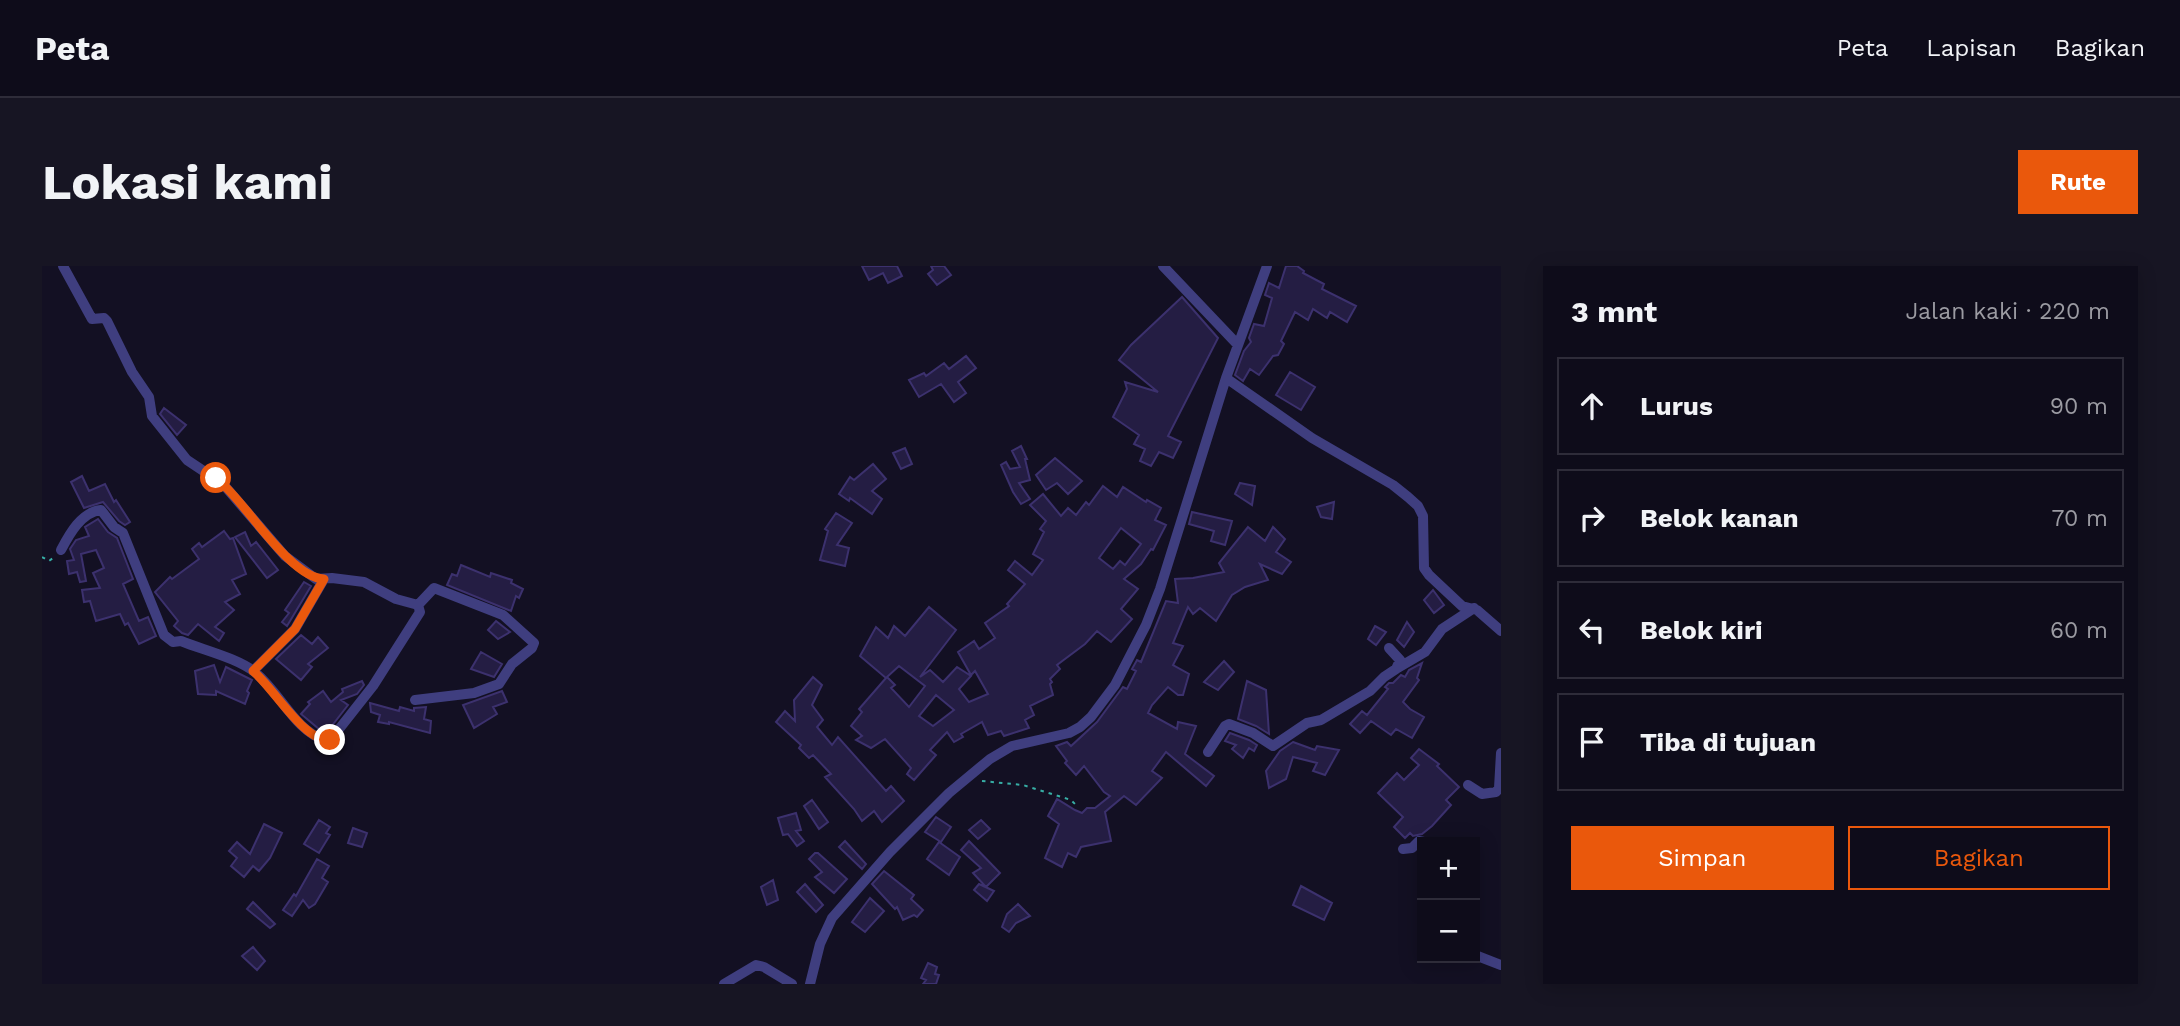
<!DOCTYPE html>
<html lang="id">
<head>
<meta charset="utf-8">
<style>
	body { margin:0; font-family:"Work Sans",sans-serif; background:#171523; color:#f1f3f6 }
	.controls { position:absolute; right:21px; bottom:21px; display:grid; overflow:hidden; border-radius:0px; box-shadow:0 4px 18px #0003 }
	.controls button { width:63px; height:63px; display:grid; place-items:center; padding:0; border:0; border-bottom:2px solid #2e2c39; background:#0e0c1a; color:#f1f3f6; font:35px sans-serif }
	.stop { position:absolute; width:21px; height:21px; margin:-16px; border:5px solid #ea580c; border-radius:50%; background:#fff }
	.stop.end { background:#ea580c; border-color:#fff; box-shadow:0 2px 7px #0008 }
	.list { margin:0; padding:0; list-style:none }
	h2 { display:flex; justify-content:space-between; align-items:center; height:91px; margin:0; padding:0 28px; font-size:30px }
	h2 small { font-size:23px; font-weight:400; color:#9b9ba2 }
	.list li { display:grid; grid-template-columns:46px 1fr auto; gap:21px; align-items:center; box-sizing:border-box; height:98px; margin:0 14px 14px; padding:0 14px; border:2px solid #2e2c39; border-radius:0px }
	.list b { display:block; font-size:26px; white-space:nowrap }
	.list em { font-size:23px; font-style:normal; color:#9b9ba2 }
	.actions { display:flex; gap:14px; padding:21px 28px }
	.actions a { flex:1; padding:16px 0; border:2px solid #ea580c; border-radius:0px; text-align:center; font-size:24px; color:#ea580c }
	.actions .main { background:#ea580c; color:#fff }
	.icon { flex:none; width:38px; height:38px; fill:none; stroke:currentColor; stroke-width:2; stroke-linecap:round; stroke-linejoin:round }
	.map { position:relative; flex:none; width:1459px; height:718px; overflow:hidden; border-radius:0px }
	header { display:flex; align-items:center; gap:42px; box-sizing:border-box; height:98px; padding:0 35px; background:#0e0c1a; border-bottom:2px solid #2e2c39 }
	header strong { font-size:33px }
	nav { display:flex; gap:38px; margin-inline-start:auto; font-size:24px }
	.intro { display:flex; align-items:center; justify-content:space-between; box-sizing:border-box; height:168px; padding:0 42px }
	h1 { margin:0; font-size:49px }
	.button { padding:18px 32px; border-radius:0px; background:#ea580c; color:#fff; font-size:24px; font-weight:700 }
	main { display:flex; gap:42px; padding:0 42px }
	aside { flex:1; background:#0e0c1a; border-radius:0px; box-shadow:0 4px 18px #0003 }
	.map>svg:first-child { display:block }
	.building { fill:#241d43; stroke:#3c316e; stroke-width:2; fill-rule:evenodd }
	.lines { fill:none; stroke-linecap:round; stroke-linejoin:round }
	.path { stroke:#37aea5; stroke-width:2; stroke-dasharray:3.5 5; stroke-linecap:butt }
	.minor { stroke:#3f3e7f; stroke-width:10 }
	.route { stroke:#ea580c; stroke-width:9 }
</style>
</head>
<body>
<header>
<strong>Peta</strong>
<nav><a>Peta</a><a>Lapisan</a><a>Bagikan</a></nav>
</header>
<div class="intro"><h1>Lokasi kami</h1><a class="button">Rute</a></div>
<main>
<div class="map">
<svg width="1459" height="718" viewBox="0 0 1459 718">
	<rect width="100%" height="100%" fill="#131023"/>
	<path class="building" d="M820,0H855L860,10L846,17L841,7L827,14Z
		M889,0H902L909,9L895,19L886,8L891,4Z
		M1244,0H1255L1262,5L1261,7L1282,18L1280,23L1314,40L1305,56L1288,46L1285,52L1271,43L1266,54L1253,46L1239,75L1242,78L1236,89L1231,90L1217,109L1208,103L1201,115L1193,109L1202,85L1209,76L1207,72L1212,58L1222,60L1230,32L1223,29L1227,17L1237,22Z
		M1140,31L1176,72L1126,170L1139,176L1131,192L1117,186L1109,200L1098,195L1103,183L1092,178L1097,169L1071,151L1085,123L1083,116L1116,126L1077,94L1089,79Z
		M924,90L934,102L916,116L924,127L912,136L899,118L877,131L867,114L882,107L884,110L902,97L907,103Z
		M1248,106L1273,121L1259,144L1234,129Z
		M122,142L144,159L135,169L118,148Z
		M979,180L985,193H983L988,214L977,217L988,233L979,238L971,226L959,199L964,196L968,203L978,201L970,185Z
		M863,182L870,198L859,203L851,187Z
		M1013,192L1040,215L1026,228L1015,217L1004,224L994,209Z
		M831,198L844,213L830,225L840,233L830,248L808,232L807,235L797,228L808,211L812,214Z
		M40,210L47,225L63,218L72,236L74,234L88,256L83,259L77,255L61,236L42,242L29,216Z
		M1198,217L1213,220L1210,239L1193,228Z
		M1061,220L1075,231L1081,221L1104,236L1105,234L1119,242L1113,254L1124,259L1111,284L1109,283L1099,298L1082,313L1096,323L1079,343L1090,353L1069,376L1055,365L1043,378L1015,399L1018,403L1008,413L1010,416L1008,418L1011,429L988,440L992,449L983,454L987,462L962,470L959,465L946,469L940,456L919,468L921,471L912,476L905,466L888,484L894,489L872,514L865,508L869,502L843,473L829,482L814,474L820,470L809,460L820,446L817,443L844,412L818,390L834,361L846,372L852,360L863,370L887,341L914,364L878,411L888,404L901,416L915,401L929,410L917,423L927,436L946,428L933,405L929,409L916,386L932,375L937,383L953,372L943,357L967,340L965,338L983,318L966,304L973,295L990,309L1001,294L991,288L1002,266L998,263L1004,255L988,239L1001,228L1019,250L1026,242L1034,249L1044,236L1047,239ZM1079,262L1099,278L1083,299L1078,295L1071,303L1057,292ZM857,400L883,420L867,441L849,422L853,419L845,411ZM894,429L912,444L891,460L877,450Z
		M1292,236L1290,253L1279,251L1275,241Z
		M1150,246L1190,255L1183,279L1169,275L1172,265L1147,258Z
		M794,247L810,257L795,279L807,282L803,300L778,294L786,265L783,263Z
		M56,253L66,266L75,272L91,313L81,318L97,355L106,351L114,370L97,378L86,357L83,359L78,348L54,355L48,335L42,336L40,324L58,322L51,307L62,302L54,284L39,288L44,315L38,316L35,306L27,308L25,295L32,294L28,283L34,274L47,270L43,261Z
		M1206,261L1223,275L1231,261L1243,273L1234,286L1249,296L1240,308L1218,298L1226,314L1203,321L1190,329L1174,355L1158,342L1151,348L1146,341L1131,377L1141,380L1131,399L1147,408L1141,429H1136L1126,421L1110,439L1106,447L1135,463L1136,456L1154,460L1143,488L1172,510L1164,520L1124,486L1110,505L1120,512L1094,539L1082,530L1063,546L1069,575L1039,581L1034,591L1026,587L1020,601L1003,592L1017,558L1006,550L1015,533L1033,544L1040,547L1045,542H1053L1068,530L1062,526L1042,500L1034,509L1023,497L1025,495L1014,480L1025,476L1029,480L1055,456L1081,421L1085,423L1094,405L1090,403L1095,394L1099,396L1124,335L1136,337L1133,313L1151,312L1182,306L1177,297Z
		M182,265L188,273L191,272L204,308L190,314L198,328L183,336L192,344L173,361L182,367L177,375L156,358L146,369L140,367L132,360L136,355L113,326L128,311L130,313L157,293L150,283L157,277L160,281Z
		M203,266L209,280L214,276L236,304L225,312L193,271Z
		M419,299L448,311L449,307L470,314L469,317L481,323L477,332L474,330L469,345L405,319L410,308L415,310Z
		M262,316L269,320L245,360L240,356L247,347L243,344Z
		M1391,324L1402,339L1392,347L1382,334Z
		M454,355L468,366L456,373L446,364Z
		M1365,356L1372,366L1362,381L1355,374Z
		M1333,360L1344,366L1334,379L1326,373Z
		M259,369L270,378L276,371L286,382L266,398L270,401L259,414L234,393Z
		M439,386L460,398L452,411L429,403Z
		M1182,395L1192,406L1176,424L1162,416Z
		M1380,397L1375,412L1377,414L1361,436L1368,443L1382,451L1370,472L1354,463L1349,469L1329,455L1318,467L1308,458L1320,445L1325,449L1346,423L1343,421L1347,417H1351L1359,409L1363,411L1367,404Z
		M172,399L178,416L184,401L210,414L205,425L207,427L203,438L174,425V429L156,428L153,405Z
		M771,411L780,419L770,439L781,454L775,461L790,479L796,471L844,525L849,520L862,535L840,556L832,545L820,555L812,543L783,511L789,508L771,489L767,492L757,482L759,479L734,456L743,445L753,455L752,434Z
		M320,415L322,419L315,428L299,434L306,439L285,466L277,463L259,448L268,438L266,436L281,425L289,436L301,426L300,423Z
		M1205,415L1224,424L1227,468L1214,460L1196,453Z
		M460,425L465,436L451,441L455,448L432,462L421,439Z
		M328,437L357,445L358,441L372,445V442L384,441L382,453L389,455L388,467L347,456V458L336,456L338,449L329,446Z
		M1188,467L1207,474L1215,479L1212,485L1207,482L1201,492L1190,483L1194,479L1183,475Z
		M1251,476L1273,484L1275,480L1297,484L1283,509L1271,505L1275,497L1251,491L1244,513L1227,522L1224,505L1238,485Z
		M1377,483L1397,498L1395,500L1417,521L1404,534L1409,539L1390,560L1380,568L1371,570L1368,567L1363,572L1352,561L1361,551L1336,527L1355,507L1362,514L1377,499L1369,492Z
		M770,534L786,556L777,563L762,540Z
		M754,547L759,564L754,565L762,575L755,580L746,568L741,569L736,552Z
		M894,551L909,561L899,576L883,566Z
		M277,554L288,561L284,567L288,569L277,587L262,578Z
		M939,554L948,563L936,573L927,564Z
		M222,558L240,567L228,592L217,605L211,600L202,611L189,600L195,592L187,585L195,576L208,588Z
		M311,562L325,567L320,581L306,577Z
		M803,575L824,598L820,603L797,581Z
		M927,575L958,607L944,621L931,607L939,602L919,584Z
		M897,576L918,591L907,609L885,593Z
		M773,587H776L805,613L792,627L773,611L780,606L767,593Z
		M275,593L287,600L280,612L286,616L273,638L267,642L261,634L250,650L241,644L252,628L254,630Z
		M842,605L872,629L869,633L881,644L875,651L872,649L861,654L855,641L853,643L830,618Z
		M731,614L736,634L725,639L719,621Z
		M763,618L781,639L774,646L755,626Z
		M937,618L952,625L945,635L932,624Z
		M1259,620L1290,637L1282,654L1251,639Z
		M828,632L842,645L823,666L810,656Z
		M211,636L233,658L228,662L205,643Z
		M976,638L988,650L974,657L967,666L960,661L965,648Z
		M211,681L223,695L215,704L200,690Z
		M886,697L895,701L893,708L897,709L894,718H881L884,714L879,712Z"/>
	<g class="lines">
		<path class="path" d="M0,291L7,295L11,292
			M940,515L981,519L1029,534L1033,538"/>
		<path class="minor" d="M21,0L50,53L62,52L65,55L90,106L107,131L110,150L145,194L181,218L243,290L274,313L290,312L322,316L354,333L376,339
			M1121,0L1196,79
			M1184,112L1270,172L1351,219L1366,231L1376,240L1381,250L1382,302L1387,309L1420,340L1435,344L1459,365
			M19,284C27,269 39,246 59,244L72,261L81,267L122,369L131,376L139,375C161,384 196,392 214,407C239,428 252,464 284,475L290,472L331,420L378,346L376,339L392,322L461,349L492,377L490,382L470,398L457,418L432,427L373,434
			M1354,403L1383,386L1400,363L1432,342
			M211,405L253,363L282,313
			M1166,486L1183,460L1187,458L1211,467L1231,480L1265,457L1279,454L1328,425L1342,411L1354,403L1358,394L1347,382
			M1426,519L1440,528L1454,526L1457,522L1459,487
			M1361,583L1370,582L1377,575L1382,576
			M1433,689L1459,699
			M682,718L714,699L722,701L750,718
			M768,718L778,678L790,652L848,586L907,527L948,493L970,480L1027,467L1038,461L1049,451L1073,419L1104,359L1118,323L1184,112L1225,0"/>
	</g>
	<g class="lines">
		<path class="route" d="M174,212C202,233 247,312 282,313L253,363L211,405C231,421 263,477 288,474"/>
	</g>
</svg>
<div class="controls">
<button>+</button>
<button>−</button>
</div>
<div class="stop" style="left:174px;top:212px"></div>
<div class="stop end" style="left:288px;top:474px"></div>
</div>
<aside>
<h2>3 mnt<small>Jalan kaki · 220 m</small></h2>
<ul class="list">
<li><svg class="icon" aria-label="ahead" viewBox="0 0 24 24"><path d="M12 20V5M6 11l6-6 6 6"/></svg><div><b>Lurus</b></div><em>90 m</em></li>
<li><svg class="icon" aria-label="right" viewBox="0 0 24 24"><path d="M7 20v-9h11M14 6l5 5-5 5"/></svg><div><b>Belok kanan</b></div><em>70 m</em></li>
<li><svg class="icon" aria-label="left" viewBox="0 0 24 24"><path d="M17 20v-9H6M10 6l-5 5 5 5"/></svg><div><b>Belok kiri</b></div><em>60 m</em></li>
<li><svg class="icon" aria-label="arrive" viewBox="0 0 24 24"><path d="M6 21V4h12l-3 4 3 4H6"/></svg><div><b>Tiba di tujuan</b></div></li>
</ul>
<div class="actions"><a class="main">Simpan</a><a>Bagikan</a></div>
</aside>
</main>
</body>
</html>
